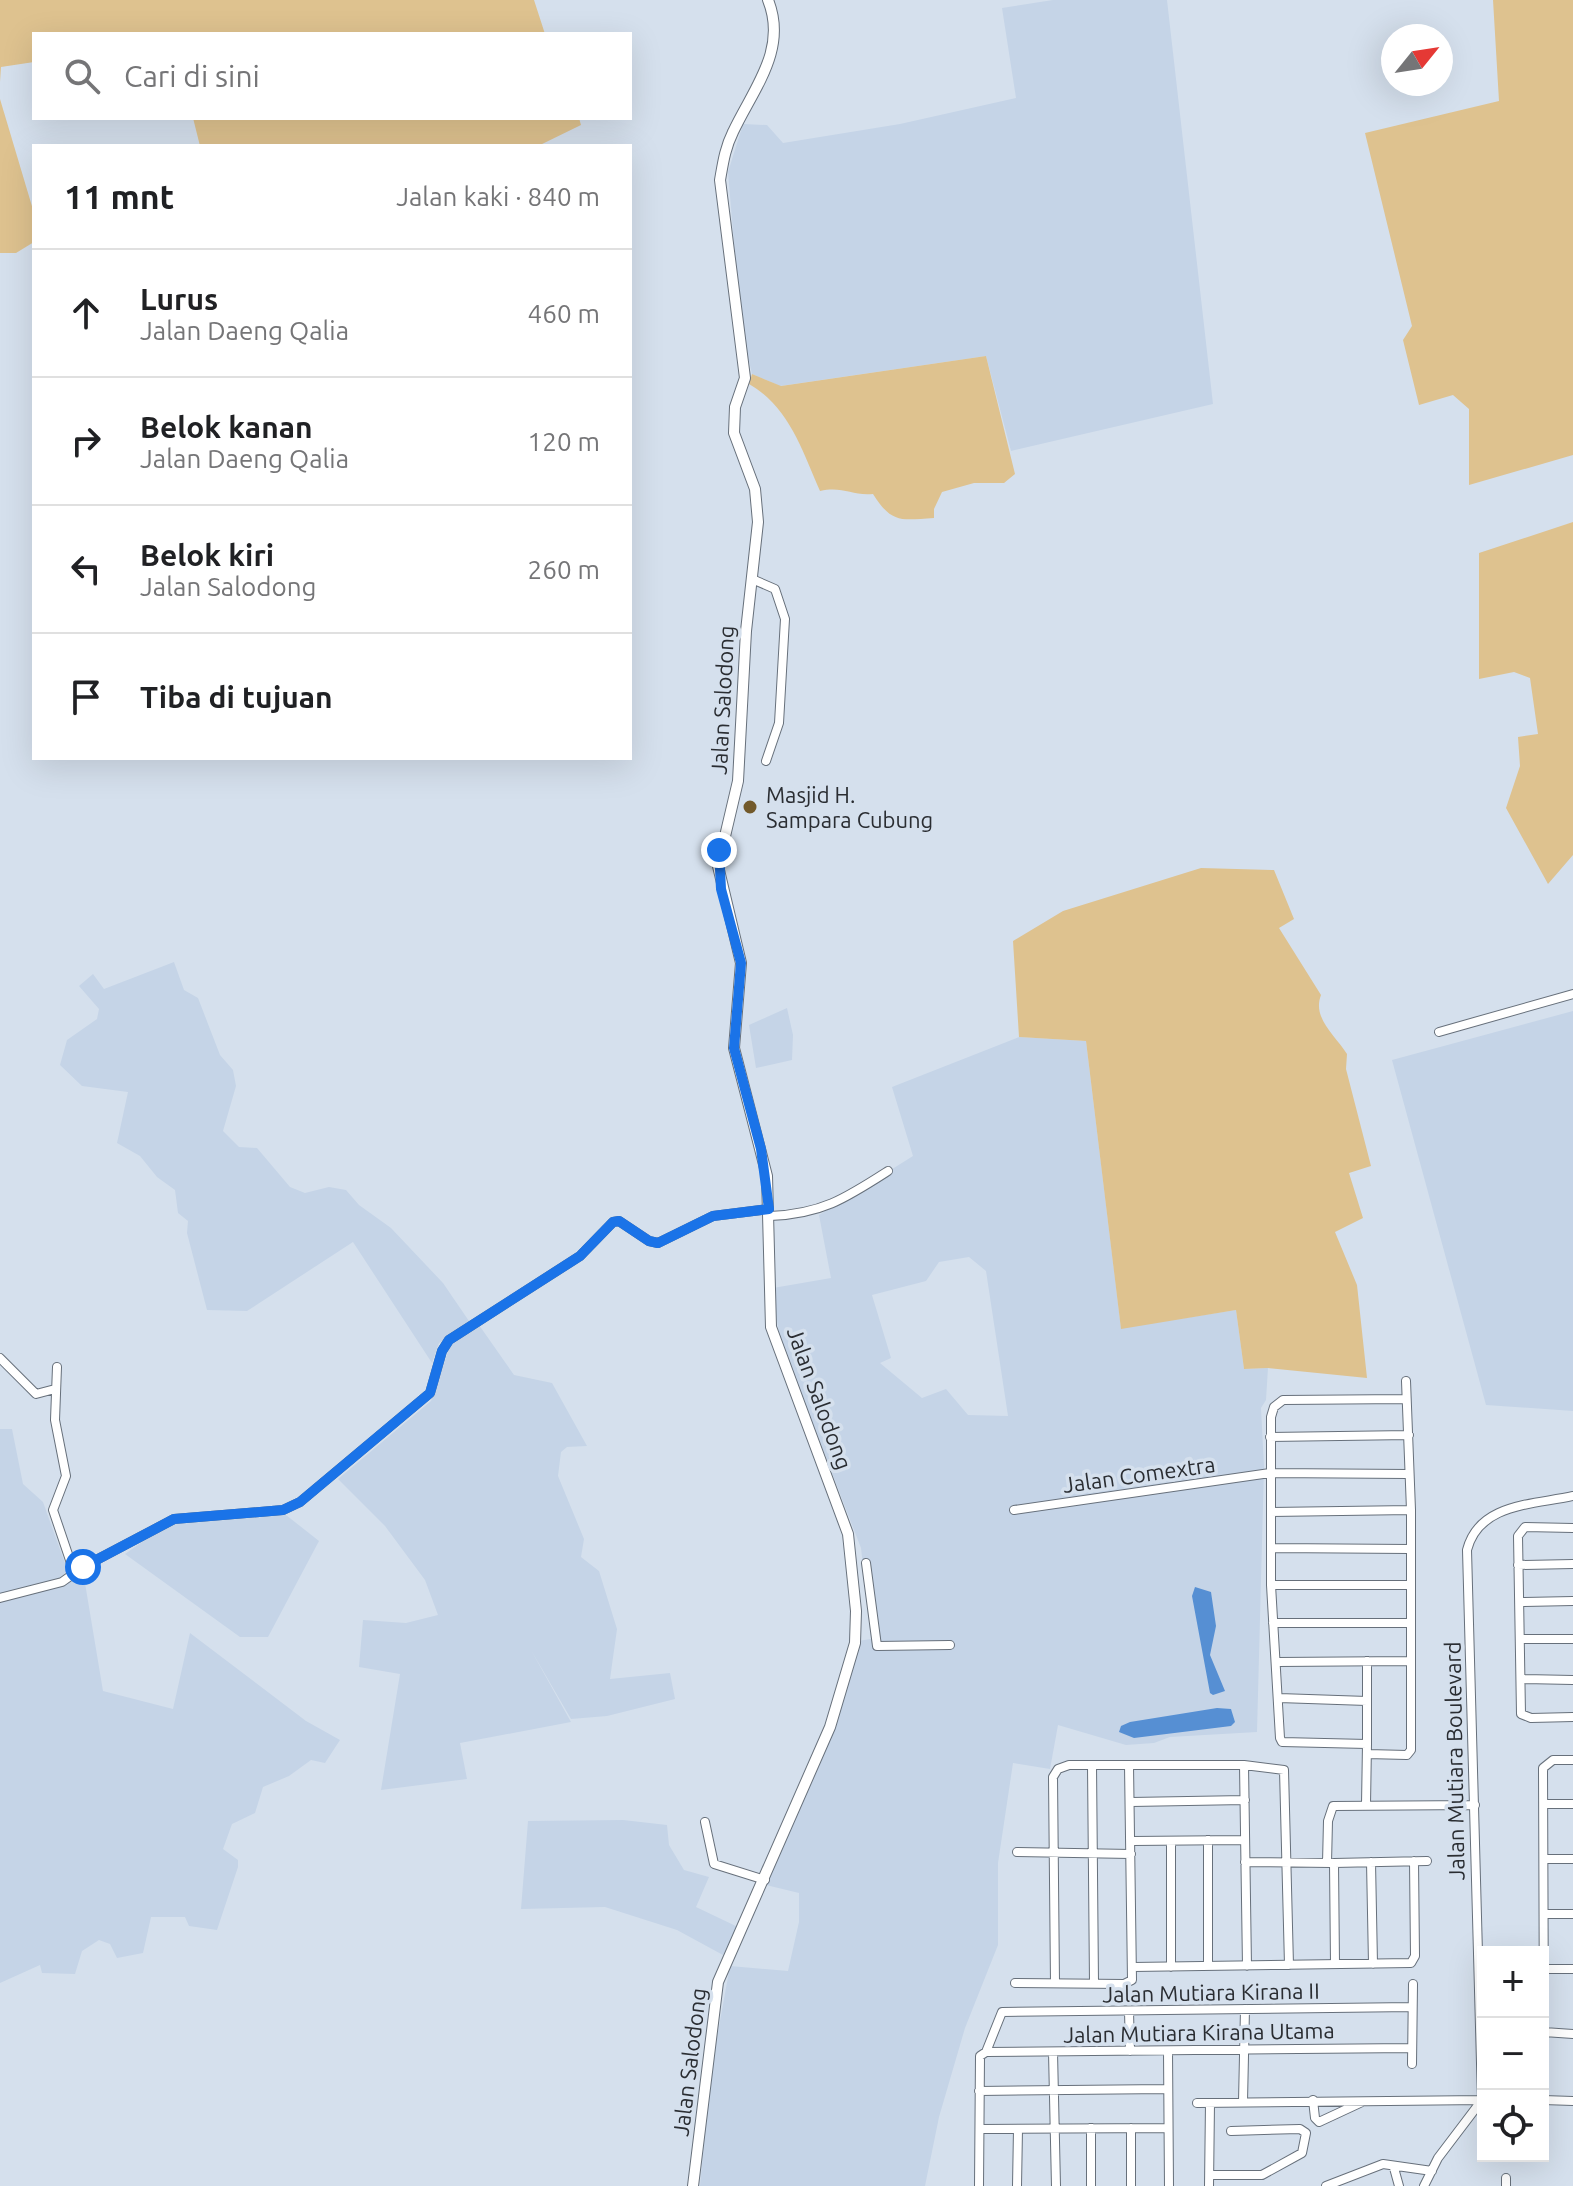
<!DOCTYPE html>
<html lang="id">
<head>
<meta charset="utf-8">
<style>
	body { margin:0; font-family:Ubuntu,sans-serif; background:#f6f6f6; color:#202124 }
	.controls { position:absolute; right:24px; bottom:24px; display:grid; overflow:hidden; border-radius:0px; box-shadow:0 8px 32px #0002 }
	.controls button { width:72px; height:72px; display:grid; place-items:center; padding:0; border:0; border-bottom:2px solid #e0e0e0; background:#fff; color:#202124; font:40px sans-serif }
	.compass { position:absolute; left:1381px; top:24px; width:72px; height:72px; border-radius:50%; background:#fff; box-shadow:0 8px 32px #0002; rotate:60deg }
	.stop { position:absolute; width:24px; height:24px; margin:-18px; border:6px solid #1a73e8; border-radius:50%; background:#fff }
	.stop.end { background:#1a73e8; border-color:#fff; box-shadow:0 2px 8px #0008 }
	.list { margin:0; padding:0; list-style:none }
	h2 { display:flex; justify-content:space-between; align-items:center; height:104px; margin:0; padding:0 32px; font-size:34px }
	h2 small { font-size:26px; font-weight:400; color:#757577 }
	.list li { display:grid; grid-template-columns:52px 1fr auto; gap:24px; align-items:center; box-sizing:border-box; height:128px; padding:0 32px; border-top:2px solid #e0e0e0 }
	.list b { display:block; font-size:30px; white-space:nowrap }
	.list p { margin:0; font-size:26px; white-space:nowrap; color:#757577 }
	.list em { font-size:26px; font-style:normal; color:#757577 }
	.icon { flex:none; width:44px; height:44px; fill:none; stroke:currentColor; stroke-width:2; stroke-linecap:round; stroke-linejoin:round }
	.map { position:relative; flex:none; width:1573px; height:2186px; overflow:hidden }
	.search { position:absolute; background:#fff; box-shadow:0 8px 32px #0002; left:32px; top:32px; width:600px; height:88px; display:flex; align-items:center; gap:20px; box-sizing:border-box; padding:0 28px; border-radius:0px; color:#757577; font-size:30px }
	.panel { position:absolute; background:#fff; box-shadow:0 8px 32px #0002; left:32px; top:144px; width:600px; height:616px; border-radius:0px }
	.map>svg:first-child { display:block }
	.built { fill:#c5d4e7; fill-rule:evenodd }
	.green { fill:#dec28f }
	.water { fill:#568fd3 }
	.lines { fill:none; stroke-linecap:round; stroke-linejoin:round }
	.minor-casing { stroke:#67707b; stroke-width:10 }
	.tertiary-casing { stroke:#67707b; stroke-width:12 }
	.minor { stroke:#fff; stroke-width:8 }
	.tertiary { stroke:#fff; stroke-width:10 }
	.route { stroke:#1a73e8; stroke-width:10 }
	.poi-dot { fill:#72592a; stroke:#d5e0ed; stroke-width:3 }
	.labels { text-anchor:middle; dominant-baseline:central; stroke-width:7; stroke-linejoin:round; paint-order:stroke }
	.street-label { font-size:22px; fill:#2a2d32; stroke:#d5e0ed }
	.poi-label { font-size:22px; fill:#2a2d32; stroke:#d5e0ed; text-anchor:start }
</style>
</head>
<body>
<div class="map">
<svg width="1573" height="2186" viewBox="0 0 1573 2186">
	<rect width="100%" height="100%" fill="#d5e0ed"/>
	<path class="built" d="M1053,0H1167L1213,404L1011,451L986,356L780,386L752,374L741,327L728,172L743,124L767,125L783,143L900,124L1016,98L1002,8Z
		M174,962L184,990L198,998L220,1055L233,1070L236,1086L223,1131L239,1147L257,1148L290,1187L305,1193L329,1187L346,1190L359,1205L391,1228L443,1283L471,1324L439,1343L432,1363L353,1242L247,1311L207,1310L187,1233L188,1221L178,1213L175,1190L157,1177L140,1156L117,1143L128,1092L82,1086L60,1065L67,1040L97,1019L99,1009L79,986L93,974L104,989Z
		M787,1008L793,1035L792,1060L756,1068L749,1025Z
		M1573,1011V1411L1486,1405L1392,1060Z
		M1019,1037L1086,1041L1121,1328L1236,1310L1244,1369L1268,1368L1266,1400L1261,1408L1264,1467L1257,1732L1170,1737L1154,1743L1126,1745L1058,1725L1050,1769L1013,1763L998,1863V1945L965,2028L939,2117L925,2186H700L710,2076L730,1966L788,1971L799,1922V1893L766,1885L840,1712L858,1641L871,1639L861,1548L779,1336L773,1288L831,1278L819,1215L913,1156L892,1087ZM969,1257L986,1271L1008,1416L968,1415L946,1389L922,1398L880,1363L891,1358L872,1295L926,1281L939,1262Z
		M479,1325L514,1375L552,1383L587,1446L567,1447L561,1452L558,1476L584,1539L581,1557L599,1571L617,1629L610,1679L670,1673L675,1699L607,1716L571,1719L531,1650L571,1722L460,1743L467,1779L381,1790L400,1674L359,1667L363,1620L406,1623L438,1615L425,1580L385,1526L338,1479L431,1401L450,1346Z
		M0,1429H12L23,1484L43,1502L67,1569L84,1577L103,1691L173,1709L190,1633L306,1721L340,1740L325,1763L311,1760L289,1776L263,1787L255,1813L232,1824L223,1849L238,1860V1867L217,1930L189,1926L185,1917H151L143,1953L117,1958L110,1944L99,1940L82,1951L75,1974L42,1973L40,1965L0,1983Z
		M286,1515L319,1541L268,1637H240L125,1554L166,1525Z
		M623,1820L667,1825L669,1845L684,1870L709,1877L696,1907L740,1928L723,1955L677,1930L605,1907L521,1909L528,1821Z"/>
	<path class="green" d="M0,0H534L545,34H34V62L1,67L0,82Z
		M1493,0H1573V455L1469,485V409L1453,395L1419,405L1403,340L1412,326L1365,133L1499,101Z
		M0,99L34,213V242L16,253H0Z
		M193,118H579L581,125L538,146H200Z
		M986,356L1015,474L1004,483H974L942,492L934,509V518C901,520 892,524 873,494C852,496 843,486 820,491C802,450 789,407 749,384L752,374L781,386Z
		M1573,522V855L1548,884L1506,808L1520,766L1518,737L1538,734L1530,678L1514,672L1479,679V553Z
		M1201,868L1274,870L1294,919L1279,928L1321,995C1312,1018 1335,1035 1347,1054L1346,1069L1371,1166L1349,1173L1363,1218L1335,1232L1357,1285L1367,1378L1268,1368L1244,1369L1236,1310L1121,1329L1086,1041L1019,1037L1013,941L1063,911Z"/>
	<path class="water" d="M1195,1587L1211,1592L1216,1626L1210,1655L1225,1691L1213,1695L1210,1693L1192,1596Z
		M1217,1708L1231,1709L1235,1722L1231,1726L1134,1738L1119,1732L1121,1726L1130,1722Z"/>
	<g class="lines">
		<defs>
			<path id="minor" d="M752,579L775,589L785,619L779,723L766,761
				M1439,1032L1573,994
				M770,1216C822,1214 846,1198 888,1171
				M0,1358L36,1394L55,1389
				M57,1367L55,1420L66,1476L53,1510L74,1572
				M1270,1437L1409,1435
				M1014,1510L1270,1473L1408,1474
				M1271,1512L1411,1510
				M1573,1528L1525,1527L1518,1536L1521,1714L1531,1718L1573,1717
				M1272,1548L1410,1549
				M866,1563L877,1646L950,1645
				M1518,1565L1573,1564
				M1271,1585H1410
				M0,1598L62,1582L83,1567L174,1519L283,1510L300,1502L430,1393L442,1351L449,1340L580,1256L613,1222L619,1221L649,1241L658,1243L713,1216L769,1209
				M1520,1602L1573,1601
				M1273,1623H1410
				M1522,1639H1573
				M1367,1661V1744
				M1277,1662L1411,1661
				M1523,1679L1573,1680
				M1279,1698L1367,1701
				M1367,1754L1407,1755L1411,1750V1510L1406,1381
				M1573,1760H1553L1543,1768L1544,2032L1573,2034
				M1092,1765L1094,1983
				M1244,1765L1247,1966
				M1131,1802L1245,1800
				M1544,1804H1573
				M1366,1805L1367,1744L1282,1742L1280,1738L1271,1585V1417L1274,1407L1283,1400L1406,1399
				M705,1822L714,1864L765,1880
				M1132,1841L1244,1840
				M1017,1852L1131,1854
				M1545,1859H1573
				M1245,1862L1332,1863
				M1371,1862L1373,1964
				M1327,1863L1328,1821L1333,1806L1475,1805
				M1546,1914H1573
				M1335,1964L1334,1863L1427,1861
				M1208,1966V1840
				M1133,1967L1411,1963L1415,1956L1414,1861
				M1171,1967V1841
				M1546,1969H1573
				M1015,1983L1124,1984L1132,1980L1129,1765
				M1055,1983L1053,1777L1058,1769L1069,1765H1244L1284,1770L1289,1965
				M1129,2011L1130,2051
				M1168,2051L1169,2186
				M986,2052L1412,2048
				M1053,2052L1056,2186
				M1543,2058L1544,2032
				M1412,2064L1413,1984
				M979,2091L1167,2089
				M1313,2100L1315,2118L1319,2122L1362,2102
				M1482,2100L1467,1550C1479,1503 1533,1505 1573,1496
				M1543,2100L1573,2101
				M1243,2102L1245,2009
				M1197,2103L1483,2100
				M1131,2128V2186
				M980,2129L1168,2128
				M1394,2168L1399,2186
				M1210,2175H1262L1302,2153L1306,2133L1300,2129L1231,2131
				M1506,2178V2186
				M979,2186L980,2056L986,2052L1002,2012L1412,2007
				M1017,2186L1018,2129
				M1091,2186V2128
				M1209,2186L1210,2103
				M1326,2186L1383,2164L1432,2171
				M1424,2186L1438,2158L1482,2100"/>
			<path id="tertiary" d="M693,2186L718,1982L830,1727L855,1643L856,1611L848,1534L771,1327L767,1176L734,1048L741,963L718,866L738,781L746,631L758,522L755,489L734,433L735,407L745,378L720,180C723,163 725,148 733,132C753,89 788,50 768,0"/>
		</defs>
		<use href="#minor" class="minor-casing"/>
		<use href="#tertiary" class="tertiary-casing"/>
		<use href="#minor" class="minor"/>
		<use href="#tertiary" class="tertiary"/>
	</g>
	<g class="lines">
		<path class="route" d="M83,1567L174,1519L283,1510L300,1502L430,1393L442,1351L449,1340L580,1256L613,1222L619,1221L649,1241L658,1243L713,1216L769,1209L761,1149L734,1048L741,963L721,889L719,850"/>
	</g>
	<circle class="poi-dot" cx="750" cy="807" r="8"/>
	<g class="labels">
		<g class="street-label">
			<text transform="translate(722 700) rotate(-87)">Jalan Salodong</text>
			<text transform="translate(820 1398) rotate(70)">Jalan Salodong</text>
			<text transform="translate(1139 1474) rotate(-8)">Jalan Comextra</text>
			<text transform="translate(1454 1761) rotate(-91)">Jalan Mutiara Boulevard</text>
			<text transform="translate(1211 1992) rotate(-1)">Jalan Mutiara Kirana II</text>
			<text transform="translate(1199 2032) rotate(-1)">Jalan Mutiara Kirana Utama</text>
			<text transform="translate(689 2062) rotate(-83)">Jalan Salodong</text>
		</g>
		<g class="poi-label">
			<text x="766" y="794">Masjid H.<tspan x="766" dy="25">Sampara Cubung</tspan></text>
		</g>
	</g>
</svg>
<div class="controls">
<button>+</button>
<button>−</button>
<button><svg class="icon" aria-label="locate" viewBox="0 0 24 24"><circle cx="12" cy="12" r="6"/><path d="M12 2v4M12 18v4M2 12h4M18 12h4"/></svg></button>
</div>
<svg class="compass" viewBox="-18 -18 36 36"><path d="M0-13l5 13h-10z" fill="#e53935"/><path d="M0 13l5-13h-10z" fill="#757577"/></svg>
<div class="stop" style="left:83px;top:1567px"></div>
<div class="stop end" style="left:719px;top:850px"></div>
<div class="search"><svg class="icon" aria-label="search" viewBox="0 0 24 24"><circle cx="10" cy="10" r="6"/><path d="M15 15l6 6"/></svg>Cari di sini</div>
<section class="panel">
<h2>11 mnt<small>Jalan kaki · 840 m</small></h2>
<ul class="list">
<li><svg class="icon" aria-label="ahead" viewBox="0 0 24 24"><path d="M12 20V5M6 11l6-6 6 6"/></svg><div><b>Lurus</b><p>Jalan Daeng Qalia</p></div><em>460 m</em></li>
<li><svg class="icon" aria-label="right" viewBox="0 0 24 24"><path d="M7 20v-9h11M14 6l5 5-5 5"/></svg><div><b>Belok kanan</b><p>Jalan Daeng Qalia</p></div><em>120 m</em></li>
<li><svg class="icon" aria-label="left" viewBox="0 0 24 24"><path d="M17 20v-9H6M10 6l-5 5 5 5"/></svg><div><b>Belok kiri</b><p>Jalan Salodong</p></div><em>260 m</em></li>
<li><svg class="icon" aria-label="arrive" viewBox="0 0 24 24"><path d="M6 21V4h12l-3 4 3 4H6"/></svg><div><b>Tiba di tujuan</b></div></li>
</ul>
</section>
</div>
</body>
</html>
